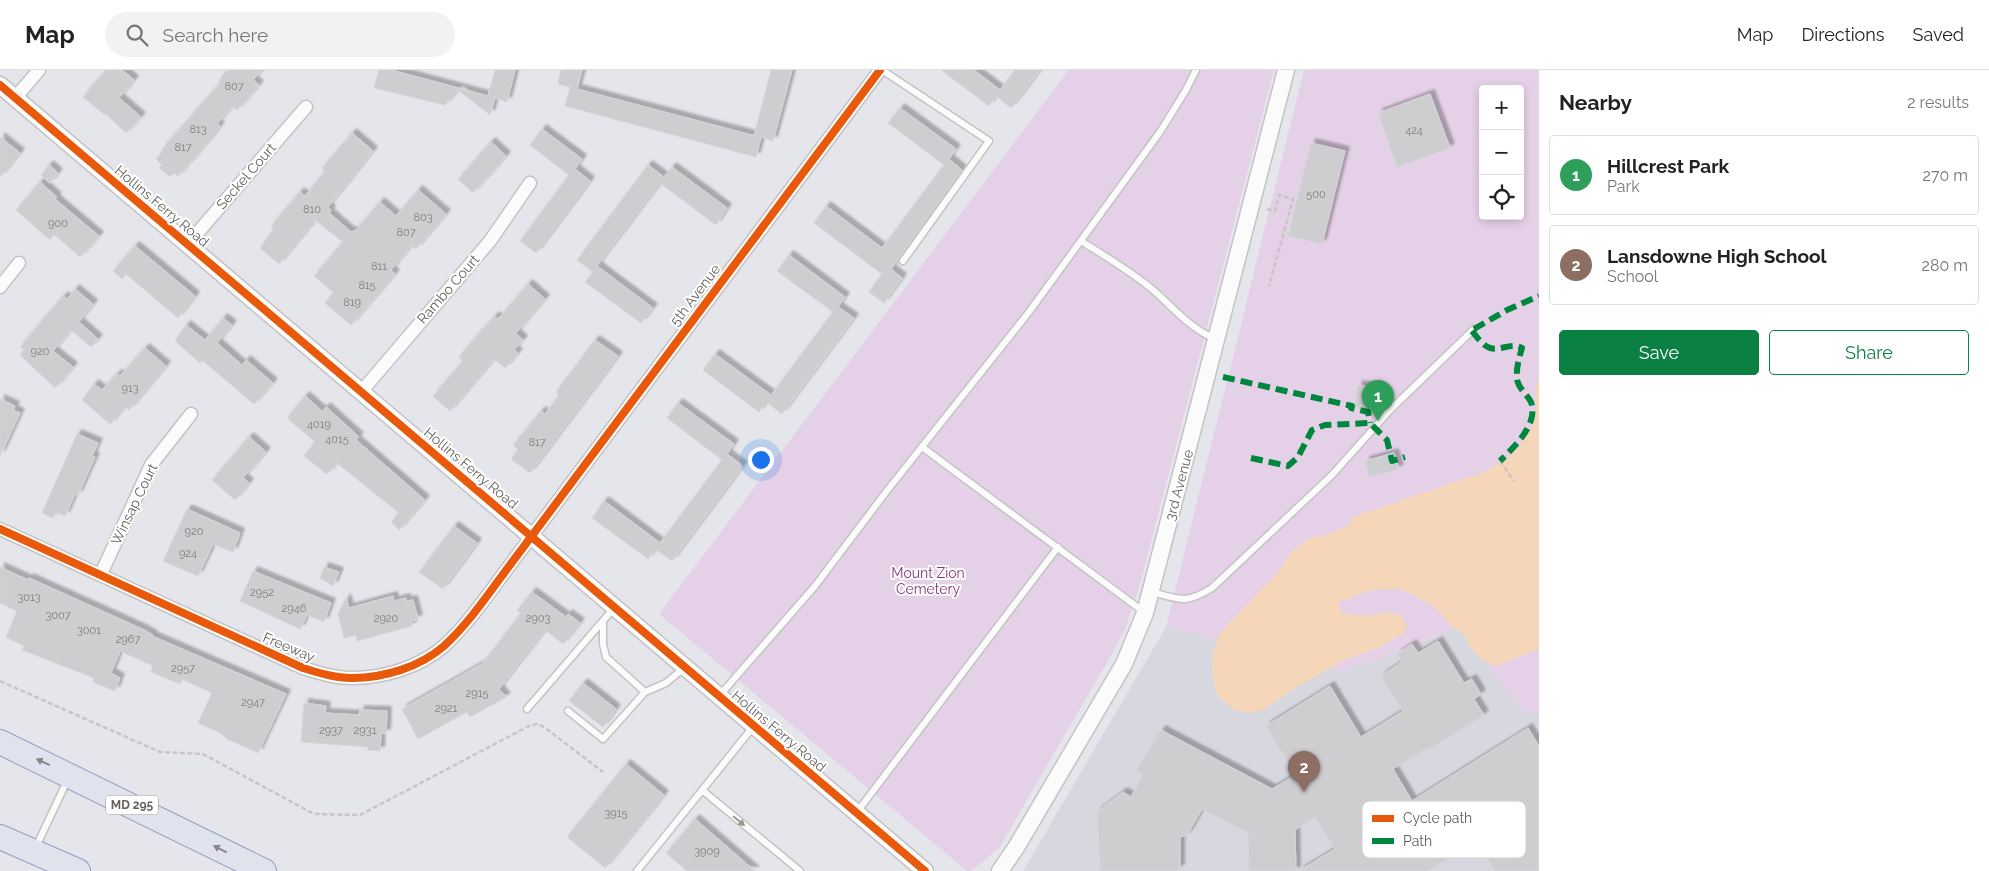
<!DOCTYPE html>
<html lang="en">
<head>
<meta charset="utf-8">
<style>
	body { margin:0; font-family:Raleway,sans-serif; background:#f2f2f2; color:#222 }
	.controls { position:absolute; right:15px; top:15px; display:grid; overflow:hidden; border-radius:5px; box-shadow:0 2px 8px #0003 }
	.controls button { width:45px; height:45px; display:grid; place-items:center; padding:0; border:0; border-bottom:1px solid #e0e0e0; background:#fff; color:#222; font:25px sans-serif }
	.you { position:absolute; left:760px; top:389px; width:18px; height:18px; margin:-12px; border:4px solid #fff; border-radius:50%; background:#1a73e8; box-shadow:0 0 0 8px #1a73e833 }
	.badge { display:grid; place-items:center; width:32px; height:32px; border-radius:50%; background:#0b8043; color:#fff; font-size:16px; font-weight:700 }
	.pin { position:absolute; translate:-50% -41px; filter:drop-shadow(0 1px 2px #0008) }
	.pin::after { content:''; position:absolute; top:26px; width:18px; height:15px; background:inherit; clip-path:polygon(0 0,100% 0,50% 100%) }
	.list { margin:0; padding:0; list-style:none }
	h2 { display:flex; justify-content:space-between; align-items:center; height:65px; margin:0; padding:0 20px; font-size:21px }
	h2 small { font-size:16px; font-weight:400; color:#767676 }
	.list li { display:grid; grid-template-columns:32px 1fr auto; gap:15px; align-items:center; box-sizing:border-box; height:80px; margin:0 10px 10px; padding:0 10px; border:1px solid #e0e0e0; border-radius:5px }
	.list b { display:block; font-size:19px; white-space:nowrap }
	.list p { margin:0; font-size:16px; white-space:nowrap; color:#767676 }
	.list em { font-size:16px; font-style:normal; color:#767676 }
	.actions { display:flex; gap:10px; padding:15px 20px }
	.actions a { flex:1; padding:11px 0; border:1px solid #0b8043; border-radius:5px; text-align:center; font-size:18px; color:#0b8043 }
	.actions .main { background:#0b8043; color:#fff }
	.icon { flex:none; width:28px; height:28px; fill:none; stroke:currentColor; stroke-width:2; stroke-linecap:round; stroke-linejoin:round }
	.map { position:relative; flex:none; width:1539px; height:801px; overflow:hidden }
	header { display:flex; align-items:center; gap:30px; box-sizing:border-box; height:70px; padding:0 25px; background:#fff; border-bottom:1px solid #e0e0e0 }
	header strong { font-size:24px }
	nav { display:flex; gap:28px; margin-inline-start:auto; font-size:18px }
	.search { width:350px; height:45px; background:#f2f2f2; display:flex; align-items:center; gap:12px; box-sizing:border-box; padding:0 18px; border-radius:28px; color:#767676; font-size:19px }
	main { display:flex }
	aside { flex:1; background:#fff }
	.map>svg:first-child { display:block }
	.education { fill:#d7d8df }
	.green { fill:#e5d1e7; fill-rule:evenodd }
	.water { fill:#f6d6b9 }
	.building { fill:#ceced1; stroke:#d4d6da; filter:url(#shadow) }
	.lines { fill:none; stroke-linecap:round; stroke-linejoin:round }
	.service-casing { stroke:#c4c3c4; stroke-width:9 }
	.minor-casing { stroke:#c4c3c4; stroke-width:15 }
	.tertiary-casing { stroke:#c4c3c4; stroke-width:19 }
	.motorway-casing { stroke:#929fc2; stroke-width:26 }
	.path { stroke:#cac4c7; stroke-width:2.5; stroke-dasharray:5 2.5; stroke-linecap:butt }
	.service { stroke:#fbfbfc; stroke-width:6 }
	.minor { stroke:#fbfbfc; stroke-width:12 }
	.tertiary { stroke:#fbfbfc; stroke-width:16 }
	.motorway { stroke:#e0e3ee; stroke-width:24 }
	.quiet { stroke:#00873e; stroke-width:6; stroke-dasharray:12 6; stroke-linecap:butt }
	.cycleway-casing { stroke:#fff; stroke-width:11 }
	.cycleway { stroke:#e8590c; stroke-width:8 }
	.oneway { fill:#888787 }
	.oneway2 { fill:#989693 }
	.labels { text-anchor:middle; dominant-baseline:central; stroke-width:4; stroke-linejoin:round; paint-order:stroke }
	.number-label { font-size:11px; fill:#7f7d7a }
	.shield { fill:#fff; stroke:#92908c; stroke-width:1 }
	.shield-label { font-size:12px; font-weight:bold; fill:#63605b }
	.street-label { font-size:14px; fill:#63605b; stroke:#fff }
	.park-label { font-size:14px; fill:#86377e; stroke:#fff }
	.key { fill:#fff; stroke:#d0cfce; stroke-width:1 }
	.key-label { font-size:14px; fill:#63605b }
</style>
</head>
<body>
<header>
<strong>Map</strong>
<div class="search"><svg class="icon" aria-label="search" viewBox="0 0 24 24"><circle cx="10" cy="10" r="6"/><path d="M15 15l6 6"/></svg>Search here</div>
<nav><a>Map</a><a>Directions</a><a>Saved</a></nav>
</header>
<main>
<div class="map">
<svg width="1539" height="801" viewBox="0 0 1539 801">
	<defs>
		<filter id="shadow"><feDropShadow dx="4.5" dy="-4.5" stdDeviation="1" flood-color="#0004"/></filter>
	</defs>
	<rect width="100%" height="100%" fill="#e5e6eb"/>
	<path class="education" d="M1166,557L1338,601L1378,590L1458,557L1526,643L1539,644V801H1023Z"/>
	<path class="green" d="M1069,0H1274L1139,518L1125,559L1112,584L999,778L971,801H967L659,544Z
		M1304,0H1539V644L1526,643L1458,557L1378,590L1338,601L1166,557ZM1483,19H1520V146H1483Z"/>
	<path class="water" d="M1539,309V579L1496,596L1483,591L1469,576L1464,564L1452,557L1433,535L1401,519L1372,520L1338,532L1341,543L1365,546L1388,542L1401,545L1407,556L1402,564L1378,578L1346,589L1303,613L1263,640L1246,643L1234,639L1218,627L1213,611L1212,587L1220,563L1279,501L1292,481L1310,468L1327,465L1348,456L1353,447L1482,403L1503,391L1518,378L1532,356L1536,340V318Z"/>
	<path class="building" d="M106,0H122L134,10L119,28L141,47L126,63L106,44L105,45L83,27Z
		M227,0H262L253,10L259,15L237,40L232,36L217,54L220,56L207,73L178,106L174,103L170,107L159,98L162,95L156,89L163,81L162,79L221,12L219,10Z
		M379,0H391L488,26L495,0H515L507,32L495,28L490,45L458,20L445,35L374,18Z
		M561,0H582L577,19L759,67L754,66L771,0H792L773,71L761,67L756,87L565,36L570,17L558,14Z
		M941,0H974L1000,20L1015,0H1040L1011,38L996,26L989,36Z
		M1430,24L1450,78L1397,97L1378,43Z
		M900,38L956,79L949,89L962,100L891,199L902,208L884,233L869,222L882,204L814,153L826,136L882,178L944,95L888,53Z
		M542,59L582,89L575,99L590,111L536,183L520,171L569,105L530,75Z
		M352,63L373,81L328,137L331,140L329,143L351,162L352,161L354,162L380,132L396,146L418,120L446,144L416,179L412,175L391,200L395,204L351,255L325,233L334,223L314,206L343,172L315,150L279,194L260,178L274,159L271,156L300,122L305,126L325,101L322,98Z
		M0,67L20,83L0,107Z
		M491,72L506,86L473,123L458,109Z
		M1311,73L1345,81L1322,174L1288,166Z
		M49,95L58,103L50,113L41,105Z
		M648,95L664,107L672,97L727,138L716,155L660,113L597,196L653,238L641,253L585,212L593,202L577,190Z
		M40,112L57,127L55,129L99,166L80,187L54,164L50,170L16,140Z
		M135,176L195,226L178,248L126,204L122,209L113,201Z
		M789,185L845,227L838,237L854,248L782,344L766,332L759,342L703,300L715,284L771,325L833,242L777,201Z
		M528,214L545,229L516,263L523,270L514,280L518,283L505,298L494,289L450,341L433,326L463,291L459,287L473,270L495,246L498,249Z
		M75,219L93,234L79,252L98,269L91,277L71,260L53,281L73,297L55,318L20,285L24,280L20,277L56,234L64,226L67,229Z
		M223,248L232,255L217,273L242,295L246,290L273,313L254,334L202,290L200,293L175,271L186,255L205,270Z
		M595,270L618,286L530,403L511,389L518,380L513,375L541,341L545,344L559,325L556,322Z
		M145,278L166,296L129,340L125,336L110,354L82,330L94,314L102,320L117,304L120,306Z
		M1358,315L1374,318L1370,341L1354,337Z
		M305,326L322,341L326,337L359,367L356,370L425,430L399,460L391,452L399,443L337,393L327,404L304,386L315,372L287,348Z
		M0,329L15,336L13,340L20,343L0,386Z
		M678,333L734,374L727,384L743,396L672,491L655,479L648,489L592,448L604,431L660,473L722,390L667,348Z
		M77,364L98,373L92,386L95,387L78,425L75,424L65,446L56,442L53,448L42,443Z
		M249,367L266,382L243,408L249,413L235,430L212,410Z
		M1394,383L1399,399L1369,407L1365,391Z
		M187,439L240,463L233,482L213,474L198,506L163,491Z
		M454,456L477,473L443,519L419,502Z
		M0,497L28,510L29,508L142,559L153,565L152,566L286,624L258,683L227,669L222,664L198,653L212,623L182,609L180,614L151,602L153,596L120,581L111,603L120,608L115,621L93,612L94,608L22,580L24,576L6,567L17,541L0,533Z
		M324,497L339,502L333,516L320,508Z
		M253,501L331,533L324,552L307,545L300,559L240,531Z
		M532,522L566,547L568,544L580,553L563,574L545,560L499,619L506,627L470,647L467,642L418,669L402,639L482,594L521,543L517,540Z
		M393,526L394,531L406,528V531L413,530L418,549L411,551L412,556L357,571L356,565L344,568L338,544L346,528L349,538Z
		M1438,571L1464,613L1472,609L1481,624L1474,629L1484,645L1426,681L1425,679L1393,699L1412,731L1528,658L1539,676V801H1495L1476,771L1428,801H1299L1335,779L1315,747L1295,760L1296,801H1249L1248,763L1202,739L1187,765L1180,767V798L1175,801H1100L1097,742L1123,722L1131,727L1143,705L1136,701L1161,660L1272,719L1296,705L1266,656L1330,616L1361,667L1403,641L1381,606L1402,592L1397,584L1412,574L1418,583Z
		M583,613L616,639L603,657L569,631Z
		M304,633L326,636L325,643L359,645L360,640L387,641L386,664L381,663L380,681L368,680V677L301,672Z
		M626,694L664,725L605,798L567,767Z
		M695,749L755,801H687L666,783Z"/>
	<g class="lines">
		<defs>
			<path id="service" d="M882,0L989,71L903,191
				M1081,171C1105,186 1130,201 1152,219C1174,238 1188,257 1215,269
				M922,377L1144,542
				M1152,522C1180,530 1186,534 1212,518L1332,405L1390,340L1474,259
				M603,551V574L606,587L645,622
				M720,625L815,516L886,422L1029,242L1160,62L1186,20L1196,0
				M527,639L614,538
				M568,641L603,669L645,622L666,613L684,598
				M702,720L800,801
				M857,742L1058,477
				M35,779L67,711
				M637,801L753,657"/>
			<path id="minor" d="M15,28L39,0
				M187,175L306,37
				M0,217L19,193
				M361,322L490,171L530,113
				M0,459L303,598C319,603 335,608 352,608C384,608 420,597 444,576C473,549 495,514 519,483L880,0
				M101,504L151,395L191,344"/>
			<path id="tertiary" d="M0,15L925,801
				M1000,801L1017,776L1124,594L1145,543L1286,0"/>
			<path id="motorway" d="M0,672L264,801
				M0,767L78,801"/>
		</defs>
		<use href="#service" class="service-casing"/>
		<use href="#minor" class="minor-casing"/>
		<use href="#tertiary" class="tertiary-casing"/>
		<use href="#motorway" class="motorway-casing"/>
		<path class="path" d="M1267,139L1275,141L1279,125L1293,129L1269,216
			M1500,391L1514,411
			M0,611L160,682L203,684L314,744L360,745L529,656L537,654L544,657L603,702"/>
		<use href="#service" class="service"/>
		<use href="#minor" class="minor"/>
		<use href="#tertiary" class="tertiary"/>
		<use href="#motorway" class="motorway"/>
		<path class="quiet" d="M1474,259L1507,240L1539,226
			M1472,261C1477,267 1483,276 1490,278C1501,281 1511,272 1522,278C1519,288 1516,298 1517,309C1518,318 1527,324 1531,332C1539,354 1514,377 1500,391
			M1223,307L1352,336L1351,338L1368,342L1370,353
			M1251,388L1288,396L1298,387L1312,360L1325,355L1370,353L1387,370L1392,391L1405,387"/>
		<defs>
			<path id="cycleway" d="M0,15L925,801
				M0,459L303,598C319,603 335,608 352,608C384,608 420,597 444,576C473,549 495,514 519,483L880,0"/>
		</defs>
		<use href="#cycleway" class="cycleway-casing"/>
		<use href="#cycleway" class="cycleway"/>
	</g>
	<defs><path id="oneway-solid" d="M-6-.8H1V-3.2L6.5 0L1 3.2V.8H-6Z" transform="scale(1.25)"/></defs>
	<g class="oneway">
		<use href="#oneway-solid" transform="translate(43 692) rotate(-155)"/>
		<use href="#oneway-solid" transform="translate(220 779) rotate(-153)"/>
	</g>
	<use class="oneway2" href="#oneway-solid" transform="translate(739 751) rotate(40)"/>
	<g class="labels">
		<g class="number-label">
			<text x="234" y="16">807</text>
			<text x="198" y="59">813</text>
			<text x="1414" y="60">424</text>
			<text x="183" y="77">817</text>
			<text x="1316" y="124">500</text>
			<text x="312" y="139">810</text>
			<text x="423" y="147">803</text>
			<text x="58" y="153">900</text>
			<text x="406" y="162">807</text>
			<text x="379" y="196">811</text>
			<text x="367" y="215">815</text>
			<text x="352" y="232">819</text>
			<text x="40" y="281">920</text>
			<text x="130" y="318">913</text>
			<text x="319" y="354">4019</text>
			<text x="337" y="369">4015</text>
			<text x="537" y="372">817</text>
			<text x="194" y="461">920</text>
			<text x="188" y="483">924</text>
			<text x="262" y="522">2952</text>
			<text x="29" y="527">3013</text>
			<text x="294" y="538">2946</text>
			<text x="58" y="545">3007</text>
			<text x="386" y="548">2920</text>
			<text x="538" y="548">2903</text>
			<text x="89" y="560">3001</text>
			<text x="128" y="569">2967</text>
			<text x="183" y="598">2957</text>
			<text x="477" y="623">2915</text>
			<text x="253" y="632">2947</text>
			<text x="446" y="638">2921</text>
			<text x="331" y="660">2937</text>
			<text x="365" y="660">2931</text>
			<text x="616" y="743">3915</text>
			<text x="707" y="781">3909</text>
		</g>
		<rect class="shield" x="106" y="725.5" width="52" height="19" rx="4"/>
		<g class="shield-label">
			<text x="132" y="735">MD 295</text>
		</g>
		<g class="street-label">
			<text transform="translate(246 106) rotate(-49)">Seckel Court</text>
			<text transform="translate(162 136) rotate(40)">Hollins Ferry Road</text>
			<text transform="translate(448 219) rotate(-49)">Rambo Court</text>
			<text transform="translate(695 225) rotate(-53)">5th Avenue</text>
			<text transform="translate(471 398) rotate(40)">Hollins Ferry Road</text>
			<text transform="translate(1179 415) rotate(-75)">3rd Avenue</text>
			<text transform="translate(134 434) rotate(-64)">Winsap Court</text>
			<text transform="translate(289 577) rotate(23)">Freeway</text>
			<text transform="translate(779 661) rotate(40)">Hollins Ferry Road</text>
		</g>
		<g class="park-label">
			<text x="928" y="503">Mount Zion<tspan x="928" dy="16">Cemetery</tspan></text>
		</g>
	</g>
	<rect x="1362" y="731" width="164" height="57" rx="8" class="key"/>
	<rect x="1372" y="745" width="22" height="7" fill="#e8590c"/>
	<rect x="1372" y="768" width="22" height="6" fill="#00873e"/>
	<g class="key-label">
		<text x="1403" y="753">Cycle path</text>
		<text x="1403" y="776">Path</text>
	</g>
</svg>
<div class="controls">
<button>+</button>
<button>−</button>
<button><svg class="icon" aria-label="locate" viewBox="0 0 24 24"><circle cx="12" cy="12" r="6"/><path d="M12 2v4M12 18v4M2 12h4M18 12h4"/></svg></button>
</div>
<div class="you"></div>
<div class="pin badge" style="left:1378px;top:351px;background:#2e9e5b">1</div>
<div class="pin badge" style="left:1304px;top:722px;background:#8d6e63">2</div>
</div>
<aside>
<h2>Nearby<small>2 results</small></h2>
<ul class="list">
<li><span class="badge" style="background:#2e9e5b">1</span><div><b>Hillcrest Park</b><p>Park</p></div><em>270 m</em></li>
<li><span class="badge" style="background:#8d6e63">2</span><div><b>Lansdowne High School</b><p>School</p></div><em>280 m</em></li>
</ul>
<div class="actions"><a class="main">Save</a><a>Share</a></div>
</aside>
</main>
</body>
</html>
